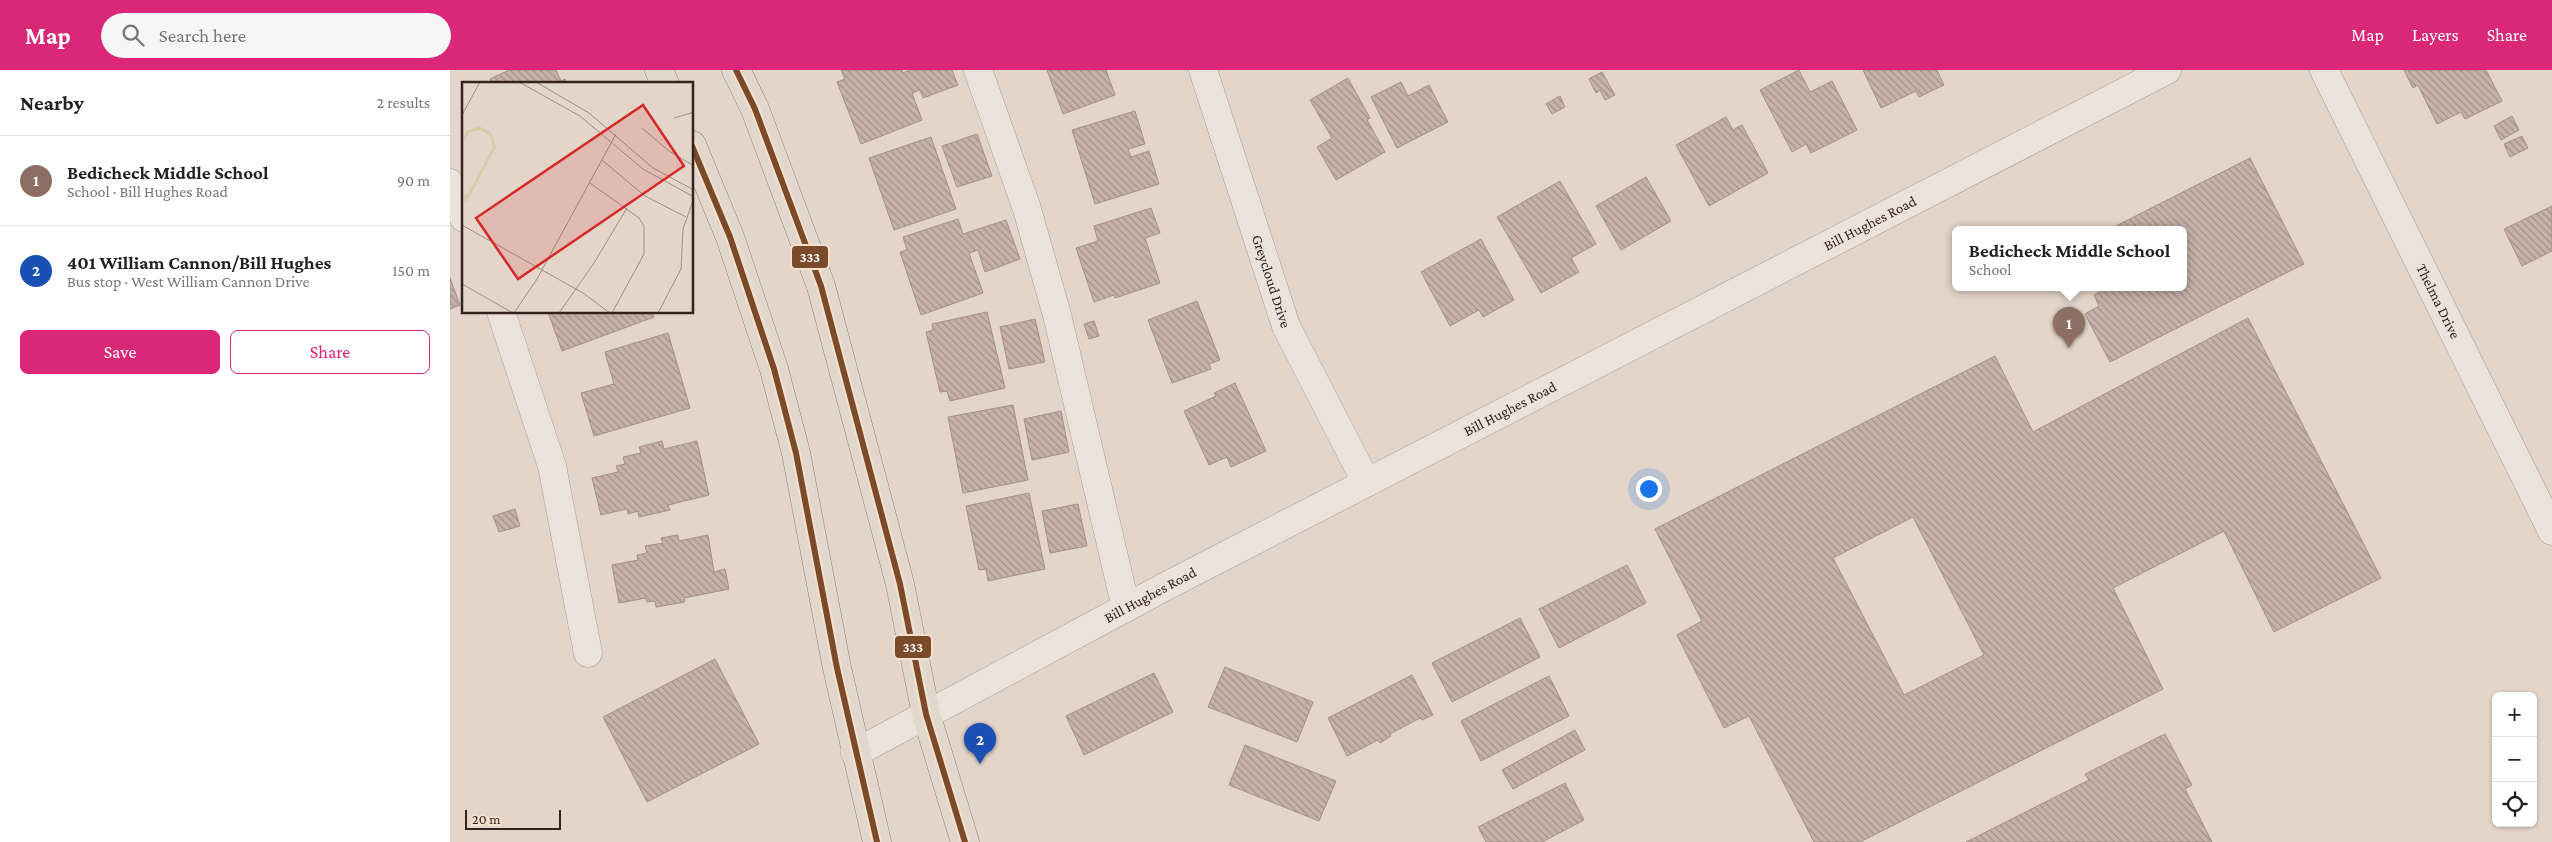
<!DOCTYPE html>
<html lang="en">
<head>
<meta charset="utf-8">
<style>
	body { margin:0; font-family:"Crimson Pro",serif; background:#f6f6f6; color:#222 }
	.controls { position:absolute; right:15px; bottom:15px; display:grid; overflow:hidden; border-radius:8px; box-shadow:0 1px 4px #0004 }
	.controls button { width:45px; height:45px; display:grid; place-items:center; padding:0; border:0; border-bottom:1px solid #e0e0e0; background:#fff; color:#222; font:25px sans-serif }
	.scale { position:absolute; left:15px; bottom:12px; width:96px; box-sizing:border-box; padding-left:5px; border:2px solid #35221c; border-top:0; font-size:14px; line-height:18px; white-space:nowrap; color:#35221c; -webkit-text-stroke:4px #f5e0cd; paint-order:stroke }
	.you { position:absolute; left:1198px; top:418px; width:18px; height:18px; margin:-12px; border:4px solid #fff; border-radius:50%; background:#1a73e8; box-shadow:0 0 0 8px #1a73e833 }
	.badge { display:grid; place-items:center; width:32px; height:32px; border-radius:50%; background:#db2777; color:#fff; font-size:16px; font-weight:700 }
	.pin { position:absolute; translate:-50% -41px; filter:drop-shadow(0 1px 2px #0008) }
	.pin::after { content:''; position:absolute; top:26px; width:18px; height:15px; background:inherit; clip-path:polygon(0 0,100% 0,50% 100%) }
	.popup { position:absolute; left:1502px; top:156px; width:235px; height:65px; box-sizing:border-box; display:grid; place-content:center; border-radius:8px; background:#fff; filter:drop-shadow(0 1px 4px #0005); font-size:16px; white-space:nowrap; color:#767676 }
	.popup b { font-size:19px; color:#222 }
	.popup::after { content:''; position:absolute; left:50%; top:100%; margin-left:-10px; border:10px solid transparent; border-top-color:#fff }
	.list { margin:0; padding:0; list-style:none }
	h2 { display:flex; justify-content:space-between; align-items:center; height:65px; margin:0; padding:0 20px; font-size:21px }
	h2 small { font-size:16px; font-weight:400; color:#767676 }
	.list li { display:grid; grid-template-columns:32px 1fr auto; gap:15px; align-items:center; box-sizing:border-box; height:90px; padding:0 20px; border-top:1px solid #e0e0e0 }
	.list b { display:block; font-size:19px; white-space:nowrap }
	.list p { margin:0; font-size:16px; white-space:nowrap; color:#767676 }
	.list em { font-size:16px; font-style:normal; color:#767676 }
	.actions { display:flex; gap:10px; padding:15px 20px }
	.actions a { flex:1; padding:11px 0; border:1px solid #db2777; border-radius:8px; text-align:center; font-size:18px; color:#db2777 }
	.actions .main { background:#db2777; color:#fff }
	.icon { flex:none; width:28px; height:28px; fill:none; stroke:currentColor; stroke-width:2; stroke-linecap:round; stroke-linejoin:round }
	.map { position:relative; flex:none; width:2102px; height:772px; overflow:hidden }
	header { display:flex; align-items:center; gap:30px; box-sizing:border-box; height:70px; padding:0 25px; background:#db2777; color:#fff }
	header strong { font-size:24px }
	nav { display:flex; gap:28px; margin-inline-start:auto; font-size:18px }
	.search { width:350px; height:45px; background:#f6f6f6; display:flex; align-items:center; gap:12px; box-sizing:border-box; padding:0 18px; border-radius:28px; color:#767676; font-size:19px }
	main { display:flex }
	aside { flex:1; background:#fff }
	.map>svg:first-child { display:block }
	.building { fill:url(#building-back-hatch); stroke:#a39089; fill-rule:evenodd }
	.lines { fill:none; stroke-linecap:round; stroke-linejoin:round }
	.minor-casing { stroke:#a89b93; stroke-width:29 }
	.major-casing { stroke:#8d8179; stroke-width:29 }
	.minor { stroke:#ebe2db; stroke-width:28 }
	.major { stroke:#e2d7cc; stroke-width:28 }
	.bus-1-casing { stroke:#f5e0cd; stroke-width:10 }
	.bus-1 { stroke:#7a4b2a; stroke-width:6 }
	.labels { text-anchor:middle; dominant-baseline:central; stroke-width:4; stroke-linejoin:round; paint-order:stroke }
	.street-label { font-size:15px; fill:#35221c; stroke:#f5e0cd }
	.inset-road { fill:none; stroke:#9d8d84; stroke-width:1 }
	.view { fill:#d62828; fill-opacity:0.15; stroke:#d62828; stroke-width:2.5 }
	.inset-edge { fill:none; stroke:#35221c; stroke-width:2.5 }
	.line-badge { stroke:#f5e0cd; stroke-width:2 }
	.badge-label { font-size:14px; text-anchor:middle; font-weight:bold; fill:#fff }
</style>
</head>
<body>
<header>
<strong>Map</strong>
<div class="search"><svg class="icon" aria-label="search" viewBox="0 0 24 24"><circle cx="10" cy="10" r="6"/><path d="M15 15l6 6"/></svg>Search here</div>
<nav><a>Map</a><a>Layers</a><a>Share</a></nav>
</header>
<main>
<aside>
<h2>Nearby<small>2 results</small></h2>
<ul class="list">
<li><span class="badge" style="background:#8d6e63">1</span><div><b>Bedicheck Middle School</b><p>School · Bill Hughes Road</p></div><em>90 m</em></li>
<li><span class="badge" style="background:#1a4fb4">2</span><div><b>401 William Cannon/Bill Hughes</b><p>Bus stop · West William Cannon Drive</p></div><em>150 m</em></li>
</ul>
<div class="actions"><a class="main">Save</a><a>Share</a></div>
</aside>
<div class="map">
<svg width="2102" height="772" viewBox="0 0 2102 772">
	<defs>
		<pattern id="building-back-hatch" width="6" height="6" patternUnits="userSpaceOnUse" patternTransform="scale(1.25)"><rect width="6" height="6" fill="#c6b2aa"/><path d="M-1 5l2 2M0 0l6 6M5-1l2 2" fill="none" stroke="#a2908a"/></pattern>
	</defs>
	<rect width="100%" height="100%" fill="#e3d5c9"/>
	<path class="building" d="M59,0H106L111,11L115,9L117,14H42L40,9Z
		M391,0H452L453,3L459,0H502L508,15L473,28L470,20L462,23L472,50L411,74L387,12L395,9Z
		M597,0H656L665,25L613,44Z
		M1349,0L1360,22L1382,11L1407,60L1361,83L1356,74L1342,82L1310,20Z
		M1413,0H1487L1494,15L1469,27L1466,21L1431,38Z
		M1954,0H2036L2052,31L2015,49L2011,42L1987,54L1968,15L1963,18Z
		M1152,2L1165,25L1155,30L1150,20L1146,23L1139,9Z
		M898,8L920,48L917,50L935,82L886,110L867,77L882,68L860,30Z
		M951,12L958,26L979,15L998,52L947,78L921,27Z
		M1110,26L1115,37L1102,44L1096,34Z
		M685,41L695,74L678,79L681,87L699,81L709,114L645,134L622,60Z
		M2062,46L2069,60L2051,70L2044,56Z
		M1276,47L1283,60L1292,55L1318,103L1259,136L1226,75Z
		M527,64L542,106L507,117L492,76Z
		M2072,66L2078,78L2060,87L2054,74Z
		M481,67L506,139L444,160L419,88Z
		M1800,88L1854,194L1660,292L1635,244L1649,236L1644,225L1660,217H1733V159H1660Z
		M1196,107L1221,151L1171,180L1146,136Z
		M1110,111L1146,174L1121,188L1129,202L1091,223L1047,147Z
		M2102,136V181L2072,196L2054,159Z
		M701,138L710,163L695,168L710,213L665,228L664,225L644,232L626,178L648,171L644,156Z
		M508,149L513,164L556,150L570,189L535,202L528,180L519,183L533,223L471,245L450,182L457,180L453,167Z
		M1031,169L1064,230L1033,247L1029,240L1000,256L971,202Z
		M0,208L10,235L0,239Z
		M747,231L770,290L759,294L761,299L722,313L698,250Z
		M98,242H202L204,247L112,281Z
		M537,242L555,318L500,331L497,321L490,322L476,262L483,260L482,254Z
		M1798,248L1931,508L1824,562L1774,461L1663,518L1713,619L1410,772H1364L1299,646L1274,658L1227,565L1252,551L1205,459L1545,286L1583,362ZM1463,447L1534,585L1454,625L1383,488Z
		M585,249L595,292L559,299L550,257Z
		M644,251L649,266L639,269L634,254Z
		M218,263L240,338L144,366L131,323L164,314L155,282Z
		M785,313L816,381L781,397L777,387L759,395L734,341L766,326L764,323Z
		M563,335L578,410L513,423L498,347Z
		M611,341L619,382L582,390L574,349Z
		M212,371L214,379L247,371L259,425L218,435L220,440L189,447L188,441L178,444L177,439L151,445L142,408L168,402L166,396L175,394L173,387L191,383L189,377Z
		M579,423L595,499L538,511L536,499L529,500L516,436Z
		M628,434L637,476L600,483L592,441Z
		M65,439L70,456L49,462L43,446Z
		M228,465L229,471L258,465L264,502L275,499L279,519L234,528L235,532L206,537L205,531L197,532L196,528L169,533L162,495L188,490L187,485L197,483L195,476L213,473L211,468Z
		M1177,495L1196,533L1109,578L1089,539Z
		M1070,548L1090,587L1002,632L982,593Z
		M265,589L309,674L197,732L153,647Z
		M775,597L863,632L847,672L758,637Z
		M704,603L723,642L634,685L616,646Z
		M962,605L983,645L972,650L970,648L940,664L941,666L930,673L928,670L897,686L878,648Z
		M1099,606L1119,646L1031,691L1011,651Z
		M1125,660L1135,680L1063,719L1052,700Z
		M1715,664L1742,715L1735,719L1762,772H1516L1639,710L1635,704Z
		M795,675L886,711L869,751L779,715Z
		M1115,713L1134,750L1092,772H1036L1028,757Z"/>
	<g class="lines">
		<defs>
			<g id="minor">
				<path d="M528,0L577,139L607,245L676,538"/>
				<path id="s1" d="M753,0L836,256L916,412"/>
				<path id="s2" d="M1874,0L2102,461"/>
				<path d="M0,113L14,148"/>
				<path d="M51,242L102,396L138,583"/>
				<path id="s3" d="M405,683L722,513L1717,0"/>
			</g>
			<path id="major" d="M209,0L215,14
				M286,0L305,39L371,216L450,514L476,644L515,772
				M242,75L280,167L324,299L346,383L387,598L427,772"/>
		</defs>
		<use href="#minor" class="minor-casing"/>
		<use href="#major" class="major-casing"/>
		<use href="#minor" class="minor"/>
		<use href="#major" class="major"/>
		<defs>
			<path id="bus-1" d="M286,0L305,39L371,216L450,514L476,644L515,772
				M242,76L280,167L324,299L346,383L387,598L427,772"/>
		</defs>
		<use href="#bus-1" class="bus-1-casing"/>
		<use href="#bus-1" class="bus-1"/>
	</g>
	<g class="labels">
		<g class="street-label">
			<text stroke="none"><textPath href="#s3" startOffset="1145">Bill Hughes Road</textPath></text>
			<text stroke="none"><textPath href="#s1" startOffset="222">Greycloud Drive</textPath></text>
			<text stroke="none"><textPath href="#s2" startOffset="258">Thelma Drive</textPath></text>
			<text stroke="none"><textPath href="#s3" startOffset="740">Bill Hughes Road</textPath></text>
			<text stroke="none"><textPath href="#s3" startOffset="335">Bill Hughes Road</textPath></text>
		</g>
	</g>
	<g transform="translate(12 12)">
		<rect width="231" height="231" fill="#e3d5c9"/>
		<path d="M17,44L29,50L34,65L5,120L0,116L7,110L31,65L28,54L19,48L8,50L0,61L4,49Z" fill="#d6ccab"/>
		<path class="inset-road" d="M57,0L118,34L181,87L232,115M74,0L127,31L191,86L232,108M0,33L18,0M212,36L232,30M180,46L207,69L232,84M140,78L183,114L224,135M128,101L177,136L182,144V172L150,231M0,143L121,211L148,231M0,202L51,231M52,231L75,197L154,52M97,231L132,181L165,126M196,231L219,187L221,147L232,116"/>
		<path class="view" d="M181,23L222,84L56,197L14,136Z"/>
		<rect width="231" height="231" class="inset-edge"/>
	</g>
	<g class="line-badge">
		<rect x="341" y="175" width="38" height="24" rx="5" fill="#7a4b2a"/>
		<rect x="444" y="565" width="38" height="24" rx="5" fill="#7a4b2a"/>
	</g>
	<g class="badge-label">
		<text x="360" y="192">333</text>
		<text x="463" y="582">333</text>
	</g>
</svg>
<div class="controls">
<button>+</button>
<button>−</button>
<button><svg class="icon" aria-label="locate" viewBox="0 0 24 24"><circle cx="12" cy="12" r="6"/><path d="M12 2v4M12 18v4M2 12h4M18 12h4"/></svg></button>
</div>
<div class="scale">20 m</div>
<div class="you"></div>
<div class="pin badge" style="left:1619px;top:278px;background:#8d6e63">1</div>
<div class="popup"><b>Bedicheck Middle School</b>School</div>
<div class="pin badge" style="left:530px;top:694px;background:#1a4fb4">2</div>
</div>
</main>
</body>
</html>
